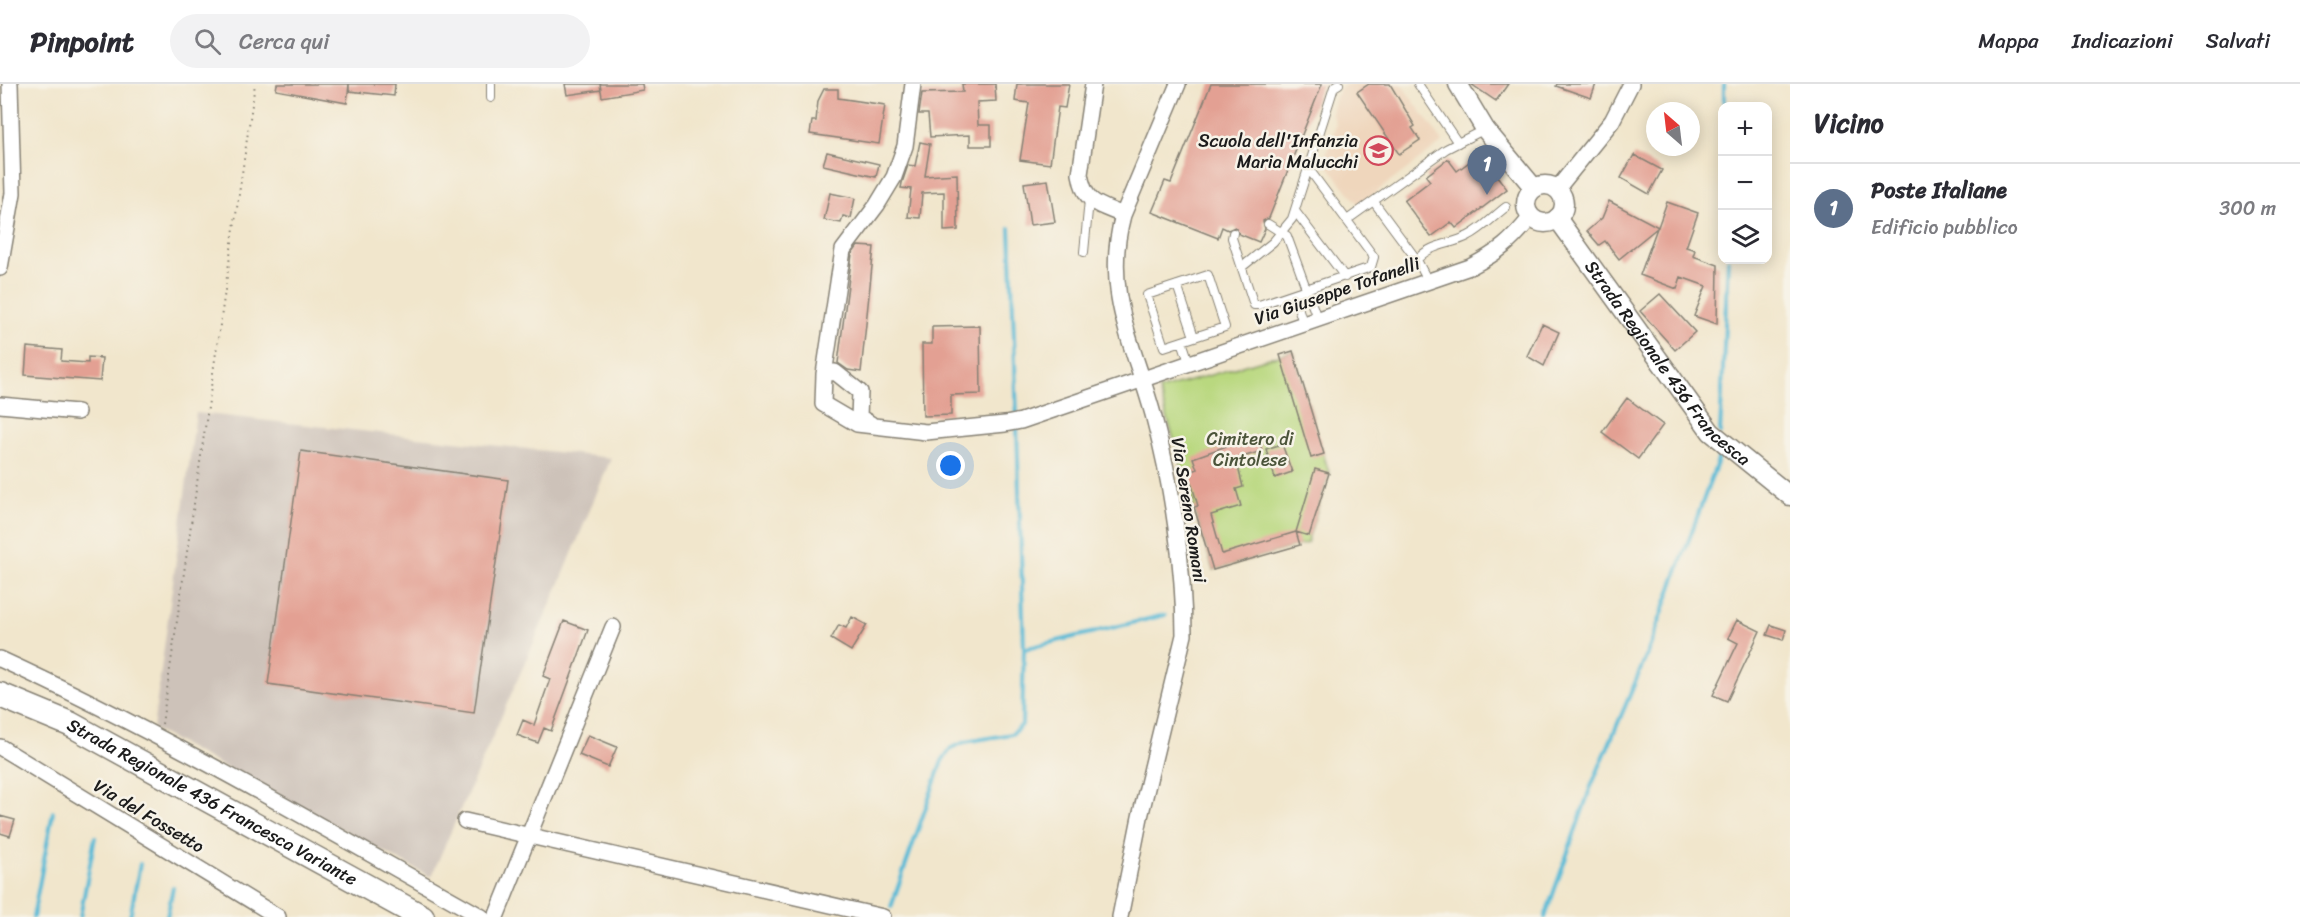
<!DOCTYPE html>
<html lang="it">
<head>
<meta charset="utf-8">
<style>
	body { margin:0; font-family:Sriracha,sans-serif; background:#f2f2f3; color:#2b2b33 }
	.controls { position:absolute; right:18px; top:18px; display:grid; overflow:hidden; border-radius:12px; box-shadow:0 3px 15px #0003 }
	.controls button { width:54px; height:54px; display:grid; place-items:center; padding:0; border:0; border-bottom:2px solid #e1e1e2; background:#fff; color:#2b2b33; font:30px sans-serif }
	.compass { position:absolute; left:1646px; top:18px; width:54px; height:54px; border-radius:50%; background:#fff; box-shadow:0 3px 15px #0003; rotate:332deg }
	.you { position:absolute; left:951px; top:382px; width:21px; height:21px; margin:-15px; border:4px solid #fff; border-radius:50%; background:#1a73e8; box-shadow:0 0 0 9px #1a73e833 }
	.badge { display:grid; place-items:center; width:39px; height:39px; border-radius:50%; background:#1a73e8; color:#fff; font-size:20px; font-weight:700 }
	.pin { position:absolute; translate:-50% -50px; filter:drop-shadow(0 2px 3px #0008) }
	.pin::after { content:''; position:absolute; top:32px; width:21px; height:18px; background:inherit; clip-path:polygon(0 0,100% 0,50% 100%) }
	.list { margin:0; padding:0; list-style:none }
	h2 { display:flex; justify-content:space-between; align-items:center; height:78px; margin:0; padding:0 24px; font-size:26px }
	h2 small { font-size:20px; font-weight:400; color:#7c7c81 }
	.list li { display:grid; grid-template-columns:39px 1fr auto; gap:18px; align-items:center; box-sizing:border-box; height:90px; padding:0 24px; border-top:2px solid #e1e1e2 }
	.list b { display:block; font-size:22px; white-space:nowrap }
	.list p { margin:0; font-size:20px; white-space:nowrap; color:#7c7c81 }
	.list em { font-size:20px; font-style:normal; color:#7c7c81 }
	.icon { flex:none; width:33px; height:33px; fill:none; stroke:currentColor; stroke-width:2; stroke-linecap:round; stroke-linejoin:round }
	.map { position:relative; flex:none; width:1790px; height:833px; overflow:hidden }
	header { display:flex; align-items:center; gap:36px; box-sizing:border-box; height:84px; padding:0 30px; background:#fff; border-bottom:2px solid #e1e1e2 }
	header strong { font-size:28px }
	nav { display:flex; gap:33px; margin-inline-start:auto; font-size:21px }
	.search { width:420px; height:54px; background:#f2f2f3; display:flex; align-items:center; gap:15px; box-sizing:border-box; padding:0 21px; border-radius:33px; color:#7c7c81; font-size:22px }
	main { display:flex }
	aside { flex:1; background:#fff }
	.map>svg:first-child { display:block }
	.built { fill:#efd6bc }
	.industrial { fill:#cdc2b9 }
	.green { fill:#b9d87f; stroke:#6a7a4e; stroke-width:1.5 }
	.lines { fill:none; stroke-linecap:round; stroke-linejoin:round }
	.stream { stroke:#57bad6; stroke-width:4 }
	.building { fill:#e3a093 }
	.service-casing { stroke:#868174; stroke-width:10 }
	.minor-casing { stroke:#868174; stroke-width:18 }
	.tertiary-casing { stroke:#868174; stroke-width:21 }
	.primary-casing { stroke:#868174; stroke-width:27 }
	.path { stroke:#868174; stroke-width:2; stroke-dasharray:1.5 4.5; stroke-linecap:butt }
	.service { stroke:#fff; stroke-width:8 }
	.minor { stroke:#fff; stroke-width:15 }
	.tertiary { stroke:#fff; stroke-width:18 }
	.primary { stroke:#fff; stroke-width:24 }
	.labels { text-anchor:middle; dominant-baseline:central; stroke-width:5; stroke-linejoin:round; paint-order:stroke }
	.poi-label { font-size:18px; fill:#1c1c1c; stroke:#f7f3e8; text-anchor:end }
	.street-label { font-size:18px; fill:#1c1c1c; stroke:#f7f3e8 }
	.park-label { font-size:18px; fill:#4b543a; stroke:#f7f3e8 }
</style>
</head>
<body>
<header>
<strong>Pinpoint</strong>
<div class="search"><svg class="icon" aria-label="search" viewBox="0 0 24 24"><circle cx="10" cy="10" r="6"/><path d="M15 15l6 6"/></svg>Cerca qui</div>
<nav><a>Mappa</a><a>Indicazioni</a><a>Salvati</a></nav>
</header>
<main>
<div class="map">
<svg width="1790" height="833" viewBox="0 0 1790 833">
	<rect width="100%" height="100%" fill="#f7f3e8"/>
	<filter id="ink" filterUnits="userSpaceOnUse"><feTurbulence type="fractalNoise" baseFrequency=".0167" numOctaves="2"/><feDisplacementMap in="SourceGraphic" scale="12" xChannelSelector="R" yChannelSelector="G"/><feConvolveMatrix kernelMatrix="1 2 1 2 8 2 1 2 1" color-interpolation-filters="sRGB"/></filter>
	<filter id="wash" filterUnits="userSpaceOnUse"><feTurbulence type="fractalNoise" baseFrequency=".008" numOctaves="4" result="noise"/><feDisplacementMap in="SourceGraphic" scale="24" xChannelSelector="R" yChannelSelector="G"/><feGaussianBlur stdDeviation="1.35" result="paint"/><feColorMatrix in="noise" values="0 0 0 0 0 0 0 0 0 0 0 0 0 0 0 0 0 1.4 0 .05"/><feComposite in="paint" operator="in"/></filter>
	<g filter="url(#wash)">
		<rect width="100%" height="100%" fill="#f1e6cc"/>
		<path class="built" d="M1348,0H1401L1443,58L1359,121L1324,77L1336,40L1331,29L1339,5Z"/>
		<path class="industrial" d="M196,329L611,374L562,494L431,793L153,645Z"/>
		<path class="green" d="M1293,267L1329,389L1309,452L1307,459L1213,486L1159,306Z"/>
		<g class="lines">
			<path class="stream" d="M1724,0V22
				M1010,144L1017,335
				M1017,343L1024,565
				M1720,349L1728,176
				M891,823L942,677L951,664L965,658L1012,650L1022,641L1024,565L1165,531
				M33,833L53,728
				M80,833L95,753
				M130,833L140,780
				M167,833L173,803
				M1545,833L1590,705L1646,573L1719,373V362"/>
		</g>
		<g id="blocks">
			<path class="building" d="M277,0H349L347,19L276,6Z
				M349,0H395L394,12L349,7Z
				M565,0H600L601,6L567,11Z
				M600,0H642L643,6L602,13Z
				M962,0H995L996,17L977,18L978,41H991V62H970V51L930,53L928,30H919L922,9L963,8Z
				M1017,0H1069L1065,24L1058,23L1050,80L1020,76L1029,19L1015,17Z
				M1211,0H1322L1269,134L1263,137L1265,145L1259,158L1239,150L1235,143L1228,146L1222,143L1218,154L1152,128L1165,97L1171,99Z
				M1369,0H1390L1415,42L1412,44L1420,56L1399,70L1357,8Z
				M1471,0H1508L1496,17Z
				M1557,0H1596L1591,14L1556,2Z
				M824,5H838V14L885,21L879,60L810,50L812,37H816L818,17Z
				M920,58L930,60L925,92L957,90L958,146L944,147V108L922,109L920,134L908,133L911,105L901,104L902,99L908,81L915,82Z
				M827,68L879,80L876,93L823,81Z
				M1480,70L1507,105L1456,144L1451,138L1431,153L1404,117L1430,97L1426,92L1448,75L1457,87Z
				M1634,71L1662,86L1649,110L1621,94Z
				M1048,96L1055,138L1030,141L1024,99Z
				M830,109L855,114L851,134L843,132L841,139L824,136Z
				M1609,117L1658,143L1667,118L1698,129L1686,163L1695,166L1693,172L1718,181L1717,240L1694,232L1706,202L1681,193L1677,205L1640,191L1657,144L1619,175L1605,157L1599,161L1587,147L1602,134Z
				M858,162L874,163L861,288L848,286L838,279L852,170Z
				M1660,210L1695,248L1675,266L1640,227Z
				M1542,240L1559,248L1544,282L1527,272Z
				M980,242L981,310L951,311V331L923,332L922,260H932V243Z
				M27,263L62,266L61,277L88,279V273L102,274L100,297L25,291Z
				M1293,267L1324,370L1311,374L1280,271Z
				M1627,314L1663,341L1638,375L1602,348Z
				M1257,351L1262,367L1236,375L1243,403L1236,405L1241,422L1211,431L1222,470L1296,448L1300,461L1213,486L1194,423L1198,422L1188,388L1197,385L1193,374Z
				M1282,360L1292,388L1275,394L1266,365Z
				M301,367L508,396L474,629L268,600Z
				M1315,385L1329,389L1309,452L1296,448Z
				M852,533L867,541L851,567L831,555L839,541L846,544Z
				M1737,536L1760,547L1727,617L1713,611L1738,559L1728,554Z
				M564,537L588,546L551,647L544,644L538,659L517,651L523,636L534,641L550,595L543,592Z
				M1771,541L1786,546L1783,556L1767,551Z
				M588,651L617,663L608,683L579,671Z
				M0,732L15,736L10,752L0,749Z"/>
		</g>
	</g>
	<g filter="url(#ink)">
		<use href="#blocks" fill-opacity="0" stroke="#868174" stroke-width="1.5"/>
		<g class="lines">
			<defs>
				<path id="service" d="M1418,0L1458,59
					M491,14V0
					M1374,118L1417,176L1428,197
					M1295,127L1345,193
					M1347,136L1446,65L1485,45
					M1268,140L1287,152L1317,234
					M1233,149L1232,154L1254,221H1259L1371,183L1374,173L1308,84
					M1084,168L1089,116
					M1417,176C1429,160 1451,161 1468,152C1482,145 1494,132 1506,123
					M1242,183L1273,158L1292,135L1334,3L1339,0
					M1208,191L1225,243L1164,263L1147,211Z
					M1177,201L1194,253
					M1294,210L1303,239
					M1182,257L1189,278"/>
				<path id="minor" d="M913,0L905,62L894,93L877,121L843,166L824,290L823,320L857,340L926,348L1005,340L1021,337L1470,183C1499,168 1511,158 1531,133
					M1093,0L1080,90C1085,120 1097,120 1123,131
					M1557,105L1612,37L1631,0
					M0,184L13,109L10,0
					M824,290L835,288L860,308L859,333L871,340
					M0,321L77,328
					M0,575C166,651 323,744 482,833
					M0,663L278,833
					M465,737L883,833
					M496,833L613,543
					M1120,833L1140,733L1184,551C1184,482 1172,401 1154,334C1135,262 1102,209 1123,131L1178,0"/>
				<g id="tertiary">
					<path d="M1458,0L1485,45L1534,104"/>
					<circle cx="1545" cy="120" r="19"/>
					<path id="s1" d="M1557,134L1711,348L1790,412"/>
				</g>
				<g id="primary">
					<path id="s2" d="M0,611L70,640L422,833"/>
				</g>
			</defs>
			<use href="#service" class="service-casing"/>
			<use href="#minor" class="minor-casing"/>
			<use href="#tertiary" class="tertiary-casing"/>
			<use href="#primary" class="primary-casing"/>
			<path class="path" d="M162,640L255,0"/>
			<use href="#service" class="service"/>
			<use href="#minor" class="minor"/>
			<use href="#tertiary" class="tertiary"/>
			<use href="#primary" class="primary"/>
		</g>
	</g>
	<defs>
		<symbol id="school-ring" viewBox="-11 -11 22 22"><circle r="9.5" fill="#f7f3e8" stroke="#d1495b" stroke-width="1.5"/><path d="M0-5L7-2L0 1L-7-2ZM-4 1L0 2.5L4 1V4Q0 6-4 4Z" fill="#d1495b"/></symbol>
	</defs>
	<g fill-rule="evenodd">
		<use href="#school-ring" x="1362" y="50" width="33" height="33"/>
	</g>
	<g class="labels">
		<g class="poi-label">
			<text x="1358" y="57">Scuola dell'Infanzia<tspan x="1358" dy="21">Maria Malucchi</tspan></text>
		</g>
		<g class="street-label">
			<text transform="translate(1337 207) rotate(-19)">Via Giuseppe Tofanelli</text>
			<text stroke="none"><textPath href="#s1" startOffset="183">Strada Regionale 436 Francesca</textPath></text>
			<text transform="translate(1189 426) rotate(81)">Via Sereno Romani</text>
			<text stroke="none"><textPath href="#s2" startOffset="238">Strada Regionale 436 Francesca Variante</textPath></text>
			<text transform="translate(149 732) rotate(31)">Via del Fossetto</text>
		</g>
		<g class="park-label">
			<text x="1250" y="355">Cimitero di<tspan x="1250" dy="21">Cintolese</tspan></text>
		</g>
	</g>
</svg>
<div class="controls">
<button>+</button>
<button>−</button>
<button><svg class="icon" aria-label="layers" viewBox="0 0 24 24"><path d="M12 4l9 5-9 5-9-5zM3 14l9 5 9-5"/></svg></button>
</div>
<svg class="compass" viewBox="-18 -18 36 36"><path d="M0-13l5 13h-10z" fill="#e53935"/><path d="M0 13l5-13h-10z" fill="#7c7c81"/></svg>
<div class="you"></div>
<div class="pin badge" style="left:1487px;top:111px;background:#5c6f8a">1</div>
</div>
<aside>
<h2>Vicino<small></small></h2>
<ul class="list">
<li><span class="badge" style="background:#5c6f8a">1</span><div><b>Poste Italiane</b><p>Edificio pubblico</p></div><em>300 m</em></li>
</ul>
</aside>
</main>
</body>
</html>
